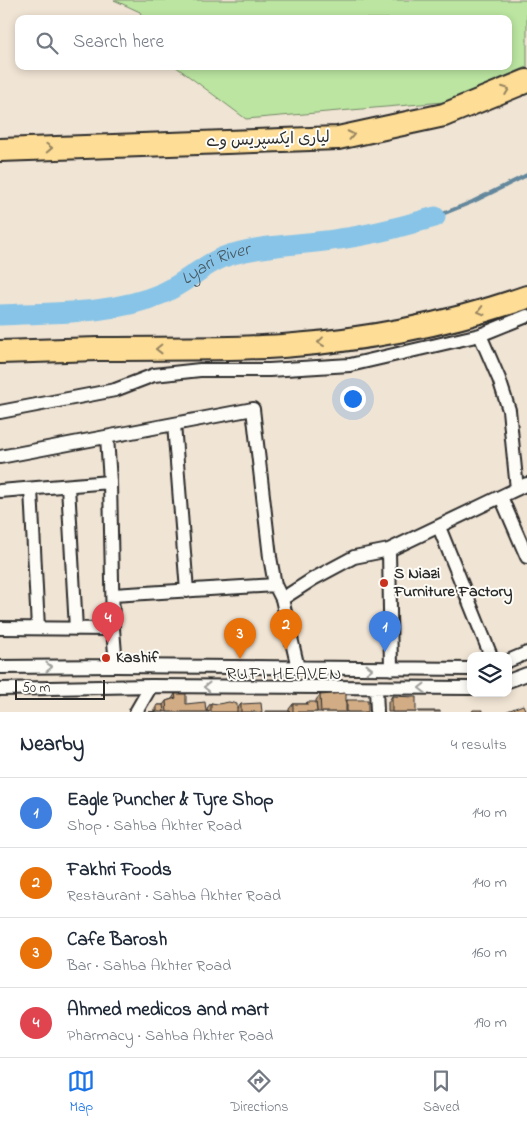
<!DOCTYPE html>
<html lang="en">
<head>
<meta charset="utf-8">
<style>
	body { margin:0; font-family:"Indie Flower","Playpen Sans Arabic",sans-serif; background:#f2f2f3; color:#1f2937 }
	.controls { position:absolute; right:15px; bottom:15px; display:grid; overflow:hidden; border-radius:10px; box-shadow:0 2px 8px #0003 }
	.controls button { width:45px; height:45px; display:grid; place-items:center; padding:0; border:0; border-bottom:1px solid #e0e1e3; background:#fff; color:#1f2937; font:25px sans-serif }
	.scale { position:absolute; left:15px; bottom:12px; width:90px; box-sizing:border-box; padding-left:5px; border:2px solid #2b2b2b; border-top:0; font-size:14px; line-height:18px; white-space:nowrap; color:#2b2b2b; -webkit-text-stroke:4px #fdfcf7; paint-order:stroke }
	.you { position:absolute; left:352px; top:398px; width:18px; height:18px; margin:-12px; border:4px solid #fff; border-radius:50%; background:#1a73e8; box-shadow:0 0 0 8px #1a73e833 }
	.badge { display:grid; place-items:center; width:32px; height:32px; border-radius:50%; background:#1a73e8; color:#fff; font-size:16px; font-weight:700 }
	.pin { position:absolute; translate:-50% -41px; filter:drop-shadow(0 1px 2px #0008) }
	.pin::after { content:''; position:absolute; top:26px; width:18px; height:15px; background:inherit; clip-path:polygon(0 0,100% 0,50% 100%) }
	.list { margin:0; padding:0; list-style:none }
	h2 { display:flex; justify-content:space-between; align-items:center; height:65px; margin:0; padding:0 20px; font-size:21px }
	h2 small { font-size:16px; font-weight:400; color:#747a83 }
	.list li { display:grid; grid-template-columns:32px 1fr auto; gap:15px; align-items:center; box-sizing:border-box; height:70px; padding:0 20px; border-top:1px solid #e0e1e3 }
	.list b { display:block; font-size:19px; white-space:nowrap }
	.list p { margin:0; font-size:16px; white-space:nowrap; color:#747a83 }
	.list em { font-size:16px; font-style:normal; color:#747a83 }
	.icon { flex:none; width:28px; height:28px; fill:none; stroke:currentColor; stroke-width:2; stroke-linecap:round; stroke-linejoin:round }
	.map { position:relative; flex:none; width:527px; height:712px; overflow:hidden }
	.search { position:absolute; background:#fff; box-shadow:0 2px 8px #0003; left:15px; right:15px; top:15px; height:55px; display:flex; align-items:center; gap:12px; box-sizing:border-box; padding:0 18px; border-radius:10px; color:#747a83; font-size:19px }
	.sheet { height:345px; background:#fff }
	nav { display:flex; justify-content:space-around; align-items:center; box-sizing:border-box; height:70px; border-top:1px solid #e0e1e3; background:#fff; font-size:14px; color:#747a83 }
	nav a { display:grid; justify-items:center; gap:2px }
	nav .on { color:#1a73e8 }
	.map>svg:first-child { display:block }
	.green { fill:#bbe5a1; stroke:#738866 }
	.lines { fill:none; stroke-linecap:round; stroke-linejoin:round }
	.stream { stroke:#63879c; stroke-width:4 }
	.river { stroke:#88c4e7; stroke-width:21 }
	.street-casing { stroke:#2b2b2b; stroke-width:16 }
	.highway-casing { stroke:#2b2b2b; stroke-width:26 }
	.street { stroke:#fdfcf7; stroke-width:12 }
	.highway { stroke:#fedd96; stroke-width:22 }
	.wall { fill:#b59472; stroke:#2b2b2b }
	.building { fill:#d2ac84; stroke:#2b2b2b }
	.oneway { stroke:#948460 }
	.oneway2 { stroke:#9e9e9b }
	.poi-dot { fill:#c8321e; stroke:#fdfcf7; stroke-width:2 }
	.labels { text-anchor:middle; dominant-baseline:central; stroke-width:4; stroke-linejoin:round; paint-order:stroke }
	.street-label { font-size:16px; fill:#2b2b2b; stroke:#fdfcf7 }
	.poi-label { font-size:16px; font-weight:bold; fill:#2b2b2b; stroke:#fdfcf7; text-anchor:start }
	.water-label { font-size:18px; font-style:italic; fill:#475963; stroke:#fdfcf7 }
	.neighbourhood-label { font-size:18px; letter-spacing:1px; fill:#2b2b2b; stroke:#fdfcf7 }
</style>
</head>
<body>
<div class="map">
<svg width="527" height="712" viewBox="0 0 527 712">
	<rect width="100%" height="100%" fill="#f0e4d4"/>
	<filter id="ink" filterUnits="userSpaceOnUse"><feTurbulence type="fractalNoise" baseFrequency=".02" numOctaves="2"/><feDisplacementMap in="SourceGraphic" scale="10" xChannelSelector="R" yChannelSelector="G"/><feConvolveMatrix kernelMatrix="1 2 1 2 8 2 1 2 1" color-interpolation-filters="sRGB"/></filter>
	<g filter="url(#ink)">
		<path class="green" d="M114,0H527V67L444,102L246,119L175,66H508V19H143L140,12Z"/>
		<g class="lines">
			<path class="stream" d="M435,217L472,202L527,175"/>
			<path class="river" id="s1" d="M0,315C53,312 111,315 161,294C187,283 206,261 233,254C268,244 304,245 339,239C371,235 403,226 435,217"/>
			<defs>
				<path id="street" d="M480,335L499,379L509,410L517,489
					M0,412L115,390L154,375L200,370H269L350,365L480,335L527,316
					M174,424L187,591
					M107,437L110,482L113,629
					M0,457L253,409L270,557L275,585L282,599L298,668
					M68,486L76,629
					M31,489L38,628
					M0,491L110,482
					M501,497L527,557
					M439,527L491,656
					M389,550L391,669
					M113,595L275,585
					M282,599L313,579L354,557L389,550L527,484
					M0,628L113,629L116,666
					M508,661L527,653
					M0,667L116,666L471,669
					M508,681L527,674
					M376,688L377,712
					M0,689L151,686L471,688
					M136,712L151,686"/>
				<path id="highway" d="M0,150L338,138L444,115L527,81
					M0,352C33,351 65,350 98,349C160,348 222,350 283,346C365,340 449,324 527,297"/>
			</defs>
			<use href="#street" class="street-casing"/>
			<use href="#highway" class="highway-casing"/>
			<use href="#street" class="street"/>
			<use href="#highway" class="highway"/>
		</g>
		<path class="wall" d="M175,694L186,704L206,711H207V708L211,703L237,709L241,704L262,712H149H153L157,705H163L166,701L172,699Z
			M320,695L346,702L347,700L368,712H317L316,700Z
			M392,696L416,712H388V702Z
			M307,702L317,712H289V709L293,704H306Z"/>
		<path class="building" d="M346,693V712H321L320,695Z
			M175,694H186V704L205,702L206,711H209V712H167L166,701L176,698Z
			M392,696L416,697V712H392Z
			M347,700H368V712H347Z
			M229,702L237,704V712H211V703L218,704Z
			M307,702H316L317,712H293V704H308Z
			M261,703L262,712H241V704Z
			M157,705H163L164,712H149L157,711Z
			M523,705L526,712H505Z
			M473,710H482V712H472Z
			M265,711H289V712H265Z
			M418,711H440V712H418Z"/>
		<defs><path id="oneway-chevron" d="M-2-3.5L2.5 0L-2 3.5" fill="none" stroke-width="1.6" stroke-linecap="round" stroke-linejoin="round" transform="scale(1.25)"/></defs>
		<g class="oneway">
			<use href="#oneway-chevron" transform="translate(506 90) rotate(-21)"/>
			<use href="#oneway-chevron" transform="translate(351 135) rotate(-12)"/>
			<use href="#oneway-chevron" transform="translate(49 148) rotate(-2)"/>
			<use href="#oneway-chevron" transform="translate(481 311) rotate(165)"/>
			<use href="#oneway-chevron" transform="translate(321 342) rotate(173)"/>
			<use href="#oneway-chevron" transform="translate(159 349) rotate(179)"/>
		</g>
		<g class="oneway2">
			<use href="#oneway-chevron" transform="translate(49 667) rotate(-1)"/>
			<use href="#oneway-chevron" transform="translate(369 669)"/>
			<use href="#oneway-chevron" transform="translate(207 687) rotate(-179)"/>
			<use href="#oneway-chevron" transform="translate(422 688) rotate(180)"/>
		</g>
	</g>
	<g class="poi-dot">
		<circle cx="384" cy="583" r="5"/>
		<circle cx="106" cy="658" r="5"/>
	</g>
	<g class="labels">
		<g class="street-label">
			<text transform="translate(268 140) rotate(-2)">لیاری ایکسپریس وے</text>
		</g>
		<g class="poi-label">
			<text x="394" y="574">S Niazi<tspan x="394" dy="18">Furniture Factory</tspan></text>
			<text x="116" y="658">Kashif</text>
		</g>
		<g class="water-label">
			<text stroke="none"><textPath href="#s1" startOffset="226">Lyari River</textPath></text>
		</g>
		<g class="neighbourhood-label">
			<text x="284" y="675">RUFI HEAVEN</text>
		</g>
	</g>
</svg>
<div class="controls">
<button><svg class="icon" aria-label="layers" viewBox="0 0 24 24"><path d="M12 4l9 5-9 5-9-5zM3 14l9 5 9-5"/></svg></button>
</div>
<div class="scale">50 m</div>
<div class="you"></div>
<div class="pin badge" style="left:385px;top:652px;background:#3f7fe0">1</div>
<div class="pin badge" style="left:286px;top:650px;background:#e8710a">2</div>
<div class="pin badge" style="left:240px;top:659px;background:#e8710a">3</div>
<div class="pin badge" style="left:108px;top:643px;background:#e0444e">4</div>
<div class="search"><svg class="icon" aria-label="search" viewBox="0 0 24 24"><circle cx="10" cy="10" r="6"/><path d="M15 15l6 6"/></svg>Search here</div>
</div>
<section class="sheet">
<h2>Nearby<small>4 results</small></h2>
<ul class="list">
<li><span class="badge" style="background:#3f7fe0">1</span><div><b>Eagle Puncher &amp; Tyre Shop</b><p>Shop · Sahba Akhter Road</p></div><em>140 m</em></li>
<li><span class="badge" style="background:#e8710a">2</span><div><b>Fakhri Foods</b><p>Restaurant · Sahba Akhter Road</p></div><em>140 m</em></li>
<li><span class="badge" style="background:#e8710a">3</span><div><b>Cafe Barosh</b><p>Bar · Sahba Akhter Road</p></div><em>160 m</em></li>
<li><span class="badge" style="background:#e0444e">4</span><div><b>Ahmed medicos and mart</b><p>Pharmacy · Sahba Akhter Road</p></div><em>190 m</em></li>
</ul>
</section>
<nav>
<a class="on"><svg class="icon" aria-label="map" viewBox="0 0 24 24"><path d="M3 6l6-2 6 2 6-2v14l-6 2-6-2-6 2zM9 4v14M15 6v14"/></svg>Map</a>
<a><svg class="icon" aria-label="directions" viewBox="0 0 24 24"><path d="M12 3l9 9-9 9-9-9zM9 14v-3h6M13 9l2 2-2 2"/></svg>Directions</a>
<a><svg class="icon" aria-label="saved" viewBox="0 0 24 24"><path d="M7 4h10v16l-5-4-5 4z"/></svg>Saved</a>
</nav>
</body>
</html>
